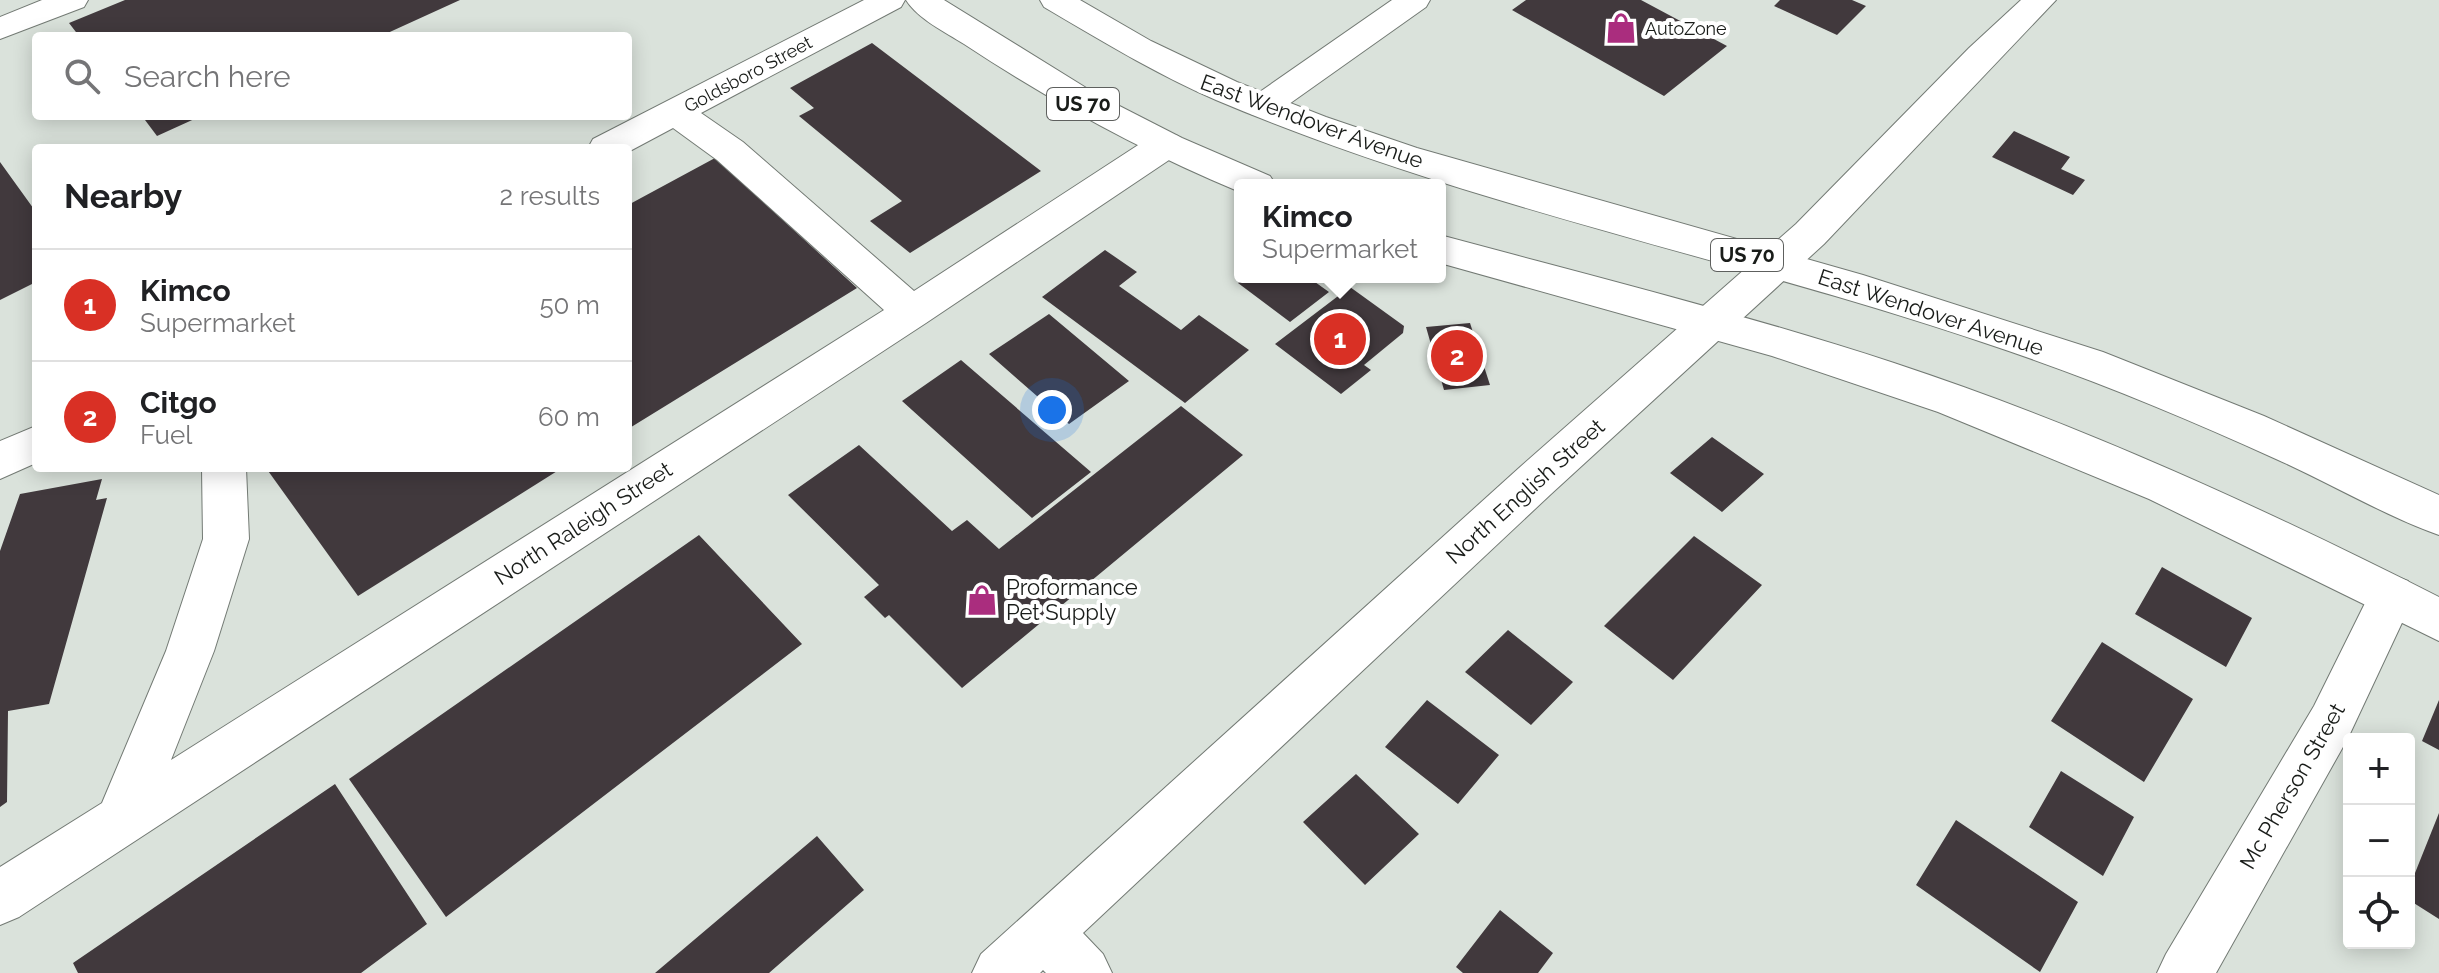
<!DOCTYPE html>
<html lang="en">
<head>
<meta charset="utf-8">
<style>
	body { margin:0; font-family:Raleway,sans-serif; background:#f2f2f2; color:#202124 }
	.controls { position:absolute; right:24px; bottom:24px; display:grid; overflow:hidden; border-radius:8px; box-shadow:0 4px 20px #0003 }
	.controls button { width:72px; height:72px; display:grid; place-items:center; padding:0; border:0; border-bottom:2px solid #e0e0e0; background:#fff; color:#202124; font:40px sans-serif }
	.you { position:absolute; left:1052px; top:410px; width:28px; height:28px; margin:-20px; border:6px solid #fff; border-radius:50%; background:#1a73e8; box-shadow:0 0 0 12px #1a73e833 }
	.badge { display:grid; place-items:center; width:52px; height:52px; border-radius:50%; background:#d93025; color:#fff; font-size:26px; font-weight:700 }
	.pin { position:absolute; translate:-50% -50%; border:4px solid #fff; box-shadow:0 2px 8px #0006 }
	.popup { position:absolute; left:1234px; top:179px; width:212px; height:104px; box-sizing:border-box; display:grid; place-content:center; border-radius:8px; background:#fff; filter:drop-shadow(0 2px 6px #0005); font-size:26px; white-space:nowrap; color:#757577 }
	.popup b { font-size:30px; color:#202124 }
	.popup::after { content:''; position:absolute; left:50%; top:100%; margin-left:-16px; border:16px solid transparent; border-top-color:#fff }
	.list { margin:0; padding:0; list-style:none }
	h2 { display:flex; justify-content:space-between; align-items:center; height:104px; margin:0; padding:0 32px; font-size:34px }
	h2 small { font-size:26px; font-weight:400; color:#757577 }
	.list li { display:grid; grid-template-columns:52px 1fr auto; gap:24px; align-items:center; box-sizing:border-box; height:112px; padding:0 32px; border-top:2px solid #e0e0e0 }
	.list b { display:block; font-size:30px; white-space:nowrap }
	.list p { margin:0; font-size:26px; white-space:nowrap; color:#757577 }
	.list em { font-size:26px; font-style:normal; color:#757577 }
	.icon { flex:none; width:44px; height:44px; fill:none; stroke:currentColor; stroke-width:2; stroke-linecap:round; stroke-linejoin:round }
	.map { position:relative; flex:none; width:2439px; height:973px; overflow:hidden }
	.search { position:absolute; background:#fff; box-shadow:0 4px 20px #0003; left:32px; top:32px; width:600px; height:88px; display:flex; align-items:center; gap:20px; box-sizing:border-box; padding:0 28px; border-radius:8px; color:#757577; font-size:30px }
	.panel { position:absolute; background:#fff; box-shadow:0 4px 20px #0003; left:32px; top:144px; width:600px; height:328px; border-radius:8px }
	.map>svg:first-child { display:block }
	.building { fill:#41393d }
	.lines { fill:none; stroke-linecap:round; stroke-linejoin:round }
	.minor-casing { stroke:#737a74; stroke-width:2 }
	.highway-casing { stroke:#737a74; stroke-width:2 }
	.minor { fill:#fff; fill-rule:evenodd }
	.highway { fill:#fff; fill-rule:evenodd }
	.labels { text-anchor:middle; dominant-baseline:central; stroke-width:8; stroke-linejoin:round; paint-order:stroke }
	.far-poi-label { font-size:18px; fill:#191c19; stroke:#fff; text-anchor:start }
	.far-street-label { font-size:18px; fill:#191c19; stroke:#fff }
	.shield { fill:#fff; stroke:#5e605e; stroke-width:2 }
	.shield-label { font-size:20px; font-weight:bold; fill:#191c19 }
	.street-label { font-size:22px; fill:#191c19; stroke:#fff }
	.poi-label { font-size:22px; fill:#191c19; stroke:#fff; text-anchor:start }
</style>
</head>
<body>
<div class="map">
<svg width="2439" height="973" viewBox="0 0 2439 973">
	<rect width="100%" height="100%" fill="#dae2db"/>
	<path class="building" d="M125,0H460L381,36H79L69,23Z
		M1526,0H1641L1727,46L1664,96L1512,10Z
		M1780,0H1852L1866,6L1837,35L1774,6Z
		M872,43L1041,171L910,253L870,221L902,201L799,116L814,108L790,88Z
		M142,116H201L157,136Z
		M2014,131L2070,157L2061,169L2085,180L2073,195L1992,157Z
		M715,158L857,288L628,429V205Z
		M0,162L36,212V282L0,300Z
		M1105,250L1137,272L1119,286L1181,330L1199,315L1249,350L1185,403L1042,297Z
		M1246,277H1308L1329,292L1290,322L1238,283Z
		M1350,287L1404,326L1403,333L1364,365L1371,370L1341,394L1275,344Z
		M1049,314L1129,381L1069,424L989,354Z
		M1470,323L1490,385L1444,390L1426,327Z
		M961,360L1091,472L1032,518L902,401Z
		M1181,406L1243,455L962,688L889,615L885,618L864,597L879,585L788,495L859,445L952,531L967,520L999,549Z
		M1712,437L1764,474L1722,512L1670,473Z
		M266,468H562L358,596Z
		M102,479L96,500L107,498L49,704L8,711L7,802L0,807V551L20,494Z
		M699,535L802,644L446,917L349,779Z
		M1694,536L1762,585L1673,680L1604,626Z
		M2162,567L2252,618L2226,667L2135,614Z
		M1508,630L1573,682L1531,725L1465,672Z
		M2102,642L2193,699L2144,782L2051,721Z
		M1427,700L1499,755L1458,804L1385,747Z
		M2439,700V750L2422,741Z
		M2061,771L2134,817L2103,876L2029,827Z
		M1356,774L1419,834L1365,885L1303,822Z
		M335,784L427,924L361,973H78L73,963Z
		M2439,813V919L2409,900V888Z
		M1956,820L2078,902L2040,972L1916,885Z
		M817,836L864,890L769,973H655Z
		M1500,910L1553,953L1538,973H1463L1456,967Z"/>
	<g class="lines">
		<defs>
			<path id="minor" d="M42,0H88L84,7L0,39V17Z
				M864,0H905L901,7L701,113L743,142L914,291L1152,136L1165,133L1178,136L1183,145L1178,154L926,323L19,917L0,925V867L102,803L166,651L203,539L202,468H246L249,539L214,651L171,760L884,310L717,160L673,128L628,152V148H588L593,139Z
				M1392,0H1430L1426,7L1275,114L1263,118L1251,114L1245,106L1251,98Z
				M2021,0H2056L1824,244L1551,494L1083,933L1103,954L1112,973H1046L1043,970L1040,973H972L981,954L1519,468L1796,224L1969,48Z
				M36,426V463L0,479V441Z
				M2392,575L2408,581L2415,595L2348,738L2216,973H2157L2166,954L2314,706L2376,581Z"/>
			<path id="highway" d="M906,0H944L1096,94L1182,138L1270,176L1276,185H1240V192C1143,152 1052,102 964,44C945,32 918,19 906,0Z
				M1040,0H1080L1151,41L1237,82L1326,117L1417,148L1863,275L2103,352L2264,416L2439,495V535C2383,515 2330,483 2276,459C2180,415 2082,375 1982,342C1729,257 1463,205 1216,100C1156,74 1100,40 1044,7Z
				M1440,235C1592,276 1745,314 1894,363C2082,425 2263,508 2439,597V641L2149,499L1938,412L1772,356L1440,263Z"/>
		</defs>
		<use href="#minor" class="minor-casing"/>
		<use href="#highway" class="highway-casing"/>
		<use href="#minor" class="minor"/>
		<use href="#highway" class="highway"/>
	</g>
	<defs>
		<symbol id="shop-bare" viewBox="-9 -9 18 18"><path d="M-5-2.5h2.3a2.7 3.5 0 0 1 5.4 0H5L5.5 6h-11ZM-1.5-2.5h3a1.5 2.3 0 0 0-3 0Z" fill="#aa2d7e" stroke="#fff" stroke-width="2.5" paint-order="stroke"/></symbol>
	</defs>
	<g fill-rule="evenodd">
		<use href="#shop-bare" x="1599" y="6" width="44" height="44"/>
		<use href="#shop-bare" x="960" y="578" width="44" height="44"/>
	</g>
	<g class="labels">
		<g class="far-poi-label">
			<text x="1645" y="28">AutoZone</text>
		</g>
		<g class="far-street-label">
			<text transform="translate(748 74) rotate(-28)">Goldsboro Street</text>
		</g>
		<g class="shield">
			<rect x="1047" y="88" width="72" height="32" rx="6"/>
			<rect x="1711" y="239" width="72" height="32" rx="6"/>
		</g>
		<g class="shield-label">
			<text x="1083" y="104">US 70</text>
			<text x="1747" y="255">US 70</text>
		</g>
		<g class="street-label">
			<text transform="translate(1312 121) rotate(20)">East Wendover Avenue</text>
			<text transform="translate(1931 312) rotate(18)">East Wendover Avenue</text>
			<text transform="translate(1525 491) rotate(-42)">North English Street</text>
			<text transform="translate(583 523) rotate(-33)">North Raleigh Street</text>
			<text transform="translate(2292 786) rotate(-60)">Mc Pherson Street</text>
		</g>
		<g class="poi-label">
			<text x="1006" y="587">Proformance<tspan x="1006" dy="25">Pet Supply</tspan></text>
		</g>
	</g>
</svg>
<div class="controls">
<button>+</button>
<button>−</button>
<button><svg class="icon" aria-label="locate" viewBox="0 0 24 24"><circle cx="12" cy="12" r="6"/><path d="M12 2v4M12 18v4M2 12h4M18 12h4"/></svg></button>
</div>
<div class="you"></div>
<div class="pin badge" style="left:1340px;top:339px">1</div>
<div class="popup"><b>Kimco</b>Supermarket</div>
<div class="pin badge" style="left:1457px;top:356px">2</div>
<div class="search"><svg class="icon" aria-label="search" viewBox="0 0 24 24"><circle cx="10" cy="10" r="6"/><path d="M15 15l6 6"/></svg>Search here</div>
<section class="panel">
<h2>Nearby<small>2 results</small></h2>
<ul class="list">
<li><span class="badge">1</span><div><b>Kimco</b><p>Supermarket</p></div><em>50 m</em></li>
<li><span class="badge">2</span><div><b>Citgo</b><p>Fuel</p></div><em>60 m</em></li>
</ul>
</section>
</div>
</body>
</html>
